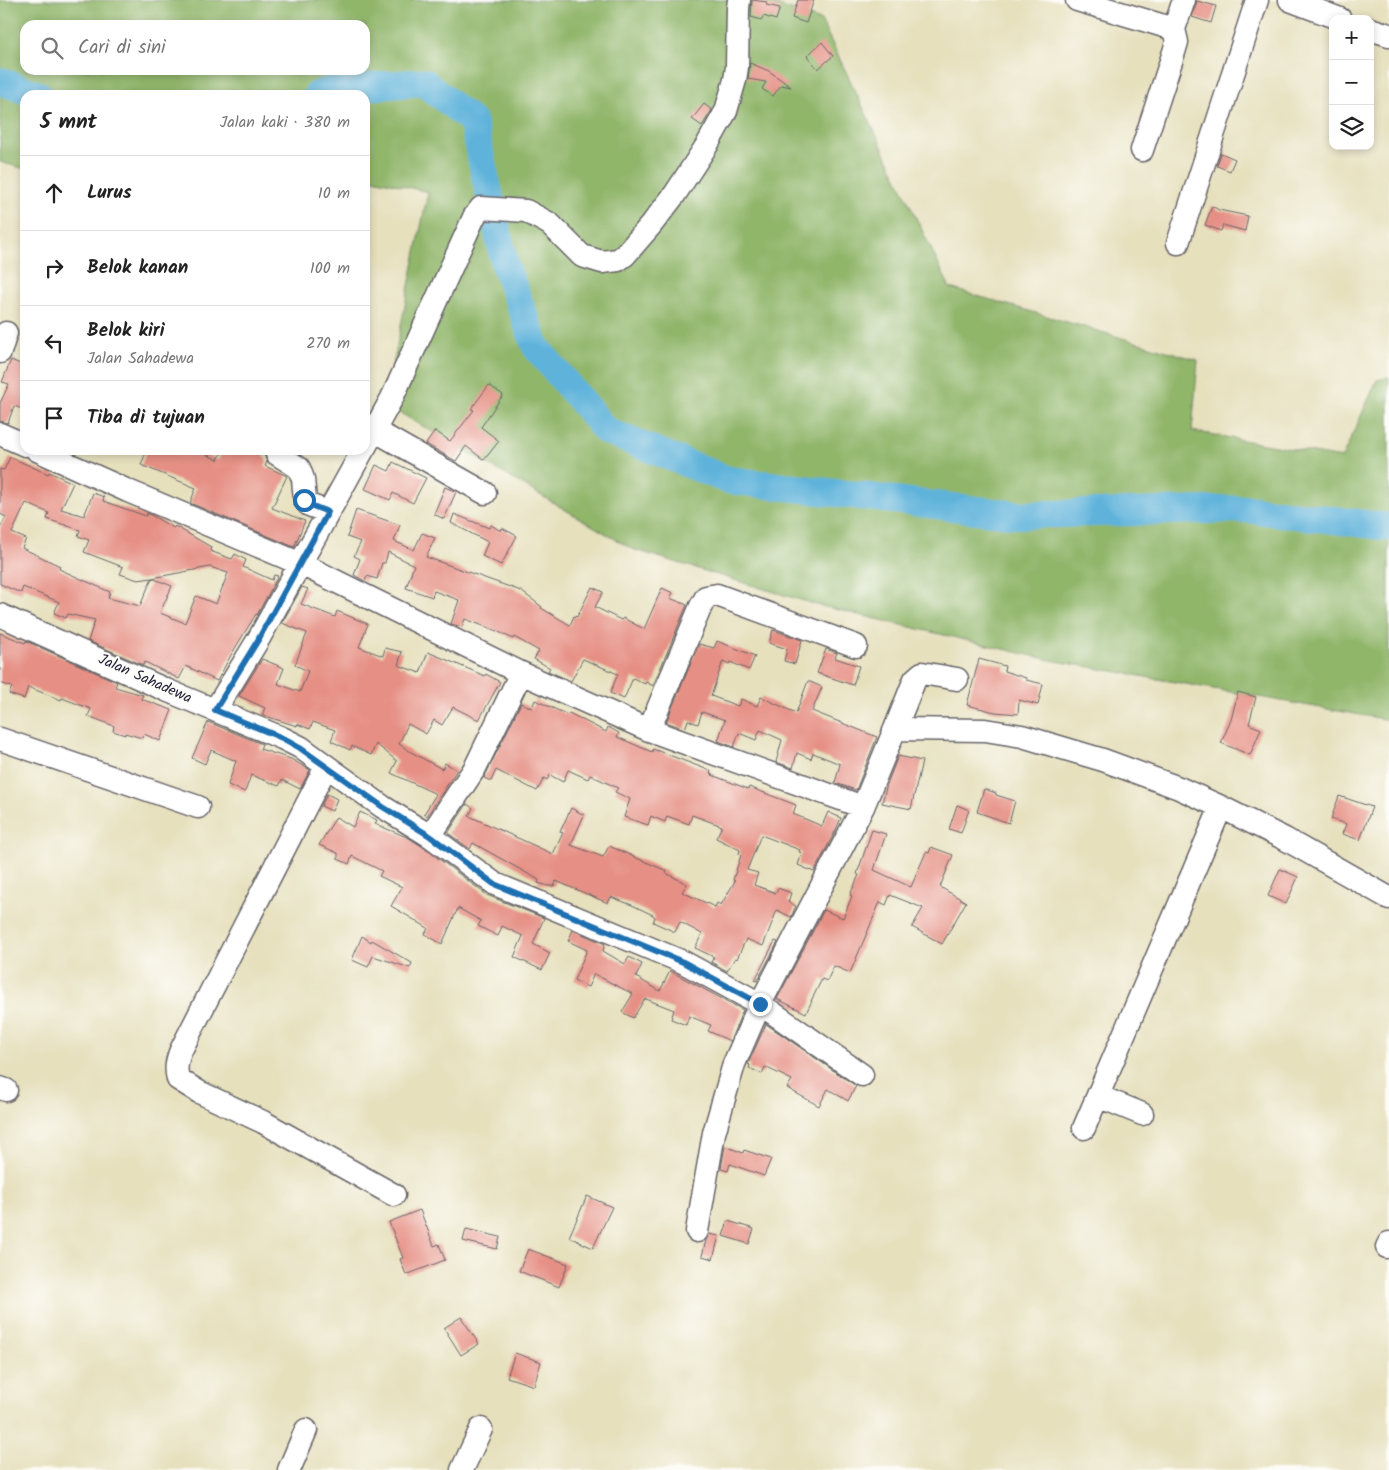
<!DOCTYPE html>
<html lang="id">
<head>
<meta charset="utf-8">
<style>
	body { margin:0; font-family:Kalam,sans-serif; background:#f6f6f6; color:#222 }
	.controls { position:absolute; right:15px; top:15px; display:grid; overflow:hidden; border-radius:10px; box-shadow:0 2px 8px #0003 }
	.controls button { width:45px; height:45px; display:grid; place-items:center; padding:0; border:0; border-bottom:1px solid #e0e0e0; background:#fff; color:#222; font:25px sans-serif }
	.stop { position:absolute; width:15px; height:15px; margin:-11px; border:4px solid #1f6fb2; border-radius:50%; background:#fff }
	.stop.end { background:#1f6fb2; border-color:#fff; box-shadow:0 1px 5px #0008 }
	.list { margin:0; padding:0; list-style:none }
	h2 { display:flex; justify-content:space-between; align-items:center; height:65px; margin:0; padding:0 20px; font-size:21px }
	h2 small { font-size:16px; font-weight:400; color:#767676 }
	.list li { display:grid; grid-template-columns:32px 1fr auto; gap:15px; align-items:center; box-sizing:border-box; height:75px; padding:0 20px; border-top:1px solid #e0e0e0 }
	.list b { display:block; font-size:19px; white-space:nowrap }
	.list p { margin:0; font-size:16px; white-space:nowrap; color:#767676 }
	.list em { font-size:16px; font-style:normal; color:#767676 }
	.icon { flex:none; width:28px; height:28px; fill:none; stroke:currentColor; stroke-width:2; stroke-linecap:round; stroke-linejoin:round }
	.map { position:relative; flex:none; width:1389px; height:1470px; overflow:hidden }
	.search { position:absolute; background:#fff; box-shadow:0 2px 8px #0003; left:20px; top:20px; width:350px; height:55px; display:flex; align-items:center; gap:12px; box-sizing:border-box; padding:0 18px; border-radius:15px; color:#767676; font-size:19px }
	.panel { position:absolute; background:#fff; box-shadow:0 2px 8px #0003; left:20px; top:90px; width:350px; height:365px; border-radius:15px }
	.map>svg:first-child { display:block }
	.forest { fill:#90b66b; stroke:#596c53; fill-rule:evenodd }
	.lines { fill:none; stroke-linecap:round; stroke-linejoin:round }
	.river { stroke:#5fb3db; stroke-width:28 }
	.building { fill:#e69085; fill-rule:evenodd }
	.minor-casing { stroke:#676468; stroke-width:25 }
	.minor { stroke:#fff; stroke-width:22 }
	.route { stroke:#1f6fb2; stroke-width:6 }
	.labels { text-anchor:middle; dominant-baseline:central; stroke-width:4; stroke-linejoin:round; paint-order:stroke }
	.street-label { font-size:15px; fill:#22223b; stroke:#fdfcf7 }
</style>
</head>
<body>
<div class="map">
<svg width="1389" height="1470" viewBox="0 0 1389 1470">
	<rect width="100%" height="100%" fill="#fdfcf7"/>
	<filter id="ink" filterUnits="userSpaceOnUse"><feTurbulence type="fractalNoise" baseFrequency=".02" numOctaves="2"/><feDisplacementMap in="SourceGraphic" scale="10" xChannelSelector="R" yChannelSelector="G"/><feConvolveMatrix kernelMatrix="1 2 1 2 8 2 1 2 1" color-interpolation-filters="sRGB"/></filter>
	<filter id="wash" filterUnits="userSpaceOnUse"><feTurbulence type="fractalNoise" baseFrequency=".0096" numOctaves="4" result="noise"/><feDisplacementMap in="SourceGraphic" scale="20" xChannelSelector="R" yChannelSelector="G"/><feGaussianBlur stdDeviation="1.12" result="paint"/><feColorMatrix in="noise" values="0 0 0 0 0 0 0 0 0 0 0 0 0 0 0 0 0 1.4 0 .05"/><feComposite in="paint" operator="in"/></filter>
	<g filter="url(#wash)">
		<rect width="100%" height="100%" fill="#e6e0bd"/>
		<path class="forest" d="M0,0H762L821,20L950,288L1198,360L1192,431L1342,458L1377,380L1389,377V720L1050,660L817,605L632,549L385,404L428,192L365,177V95H25V169L0,162ZM25,25H365V70H25Z"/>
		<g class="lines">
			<path class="river" d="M0,81L39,95
				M317,95L331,90L424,82L473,122L505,265L536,347L606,431L728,480L1018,515L1247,509L1389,527"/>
		</g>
		<g id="blocks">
			<path class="building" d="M752,0L767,2L766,5L780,8L776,20L763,16L762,20L751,17Z
				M798,0H814L806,23L792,18Z
				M1197,1L1216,6L1211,23L1192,17Z
				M822,42L833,56L818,69L807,56Z
				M750,63L769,71L791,87L781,85L773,96L762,89L766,82L748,79Z
				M704,104L712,110L702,126L692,119Z
				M1221,153L1235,159L1230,171L1217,166Z
				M1212,206L1219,210L1248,216L1245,231L1223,225L1221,231L1205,225Z
				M11,360L25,366V410L14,406L8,423L0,421V403L9,384L2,382Z
				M489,385L503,395L481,427L499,441L484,460L466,446L456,461L426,444L435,431L450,441L474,410L471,409Z
				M147,450H197L218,460L223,450H265L264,454L267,462L265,466L287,476L272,508L305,521L294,547L190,503L196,488L141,465Z
				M10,457L48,474L49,472L73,483L61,509L84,516L93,493L104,497L103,501L146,516L147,513L174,528L175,526L211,547L210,551L232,559L235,554L246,560L243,567L272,580L274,575L278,576L257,615L256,614L231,655L217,681L186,666L179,679L145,662L143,665L88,641L95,620L68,614L66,618L54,613L59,602L23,587L21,593L0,584V528L6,517L0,514V469L4,470ZM26,503L49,513L47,519L80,530L78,536L89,540L84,552L123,567L120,574L138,580L152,578L140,606L108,598L110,592L59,569L60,566L22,548L26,539L12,533ZM210,567L228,573L216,604L196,596L185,623L160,613L172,586L152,578Z
				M393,462L426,478L413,503L393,493L390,500L365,489L376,465L389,471Z
				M445,487L456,492L444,519L434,514Z
				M356,510L400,525L394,541L414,550L422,533L435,538L426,557L521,591L542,607L541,608L570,625L574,616L577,617L592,587L603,592L595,607L621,620L623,618L644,629L662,588L673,593L670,598L687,605L653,686L646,682L645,684L633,678L624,699L610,693L618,674L583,659L571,681L548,671L550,668L534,659L539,651L514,637L513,639L497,631L465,619L462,627L451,624L459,600L434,591L432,597L406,588L414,565L388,552L385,563H382L377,579L367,576L365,581L354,575L360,559L354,556L361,542L347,537Z
				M454,514L489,528L491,525L501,531L502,528L517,536L501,565L482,556L488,542L451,523Z
				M302,587L308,589L301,604L335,617L337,611L368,624L359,647L383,656L385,648L402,652L398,665L420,673L428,652L485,676L486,674L500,682L479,720L453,707L442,725L434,720L426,734L408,724L399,744L411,752L442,769L445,763L457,770L427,816L424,814L436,794L391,773L397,761L376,744L371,755L352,746L350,750L331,741L335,730L313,722L310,729L297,724V726L262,715L265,708L239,696L262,659L284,668L278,684L300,692L308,671L295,665L307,633L282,623Z
				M773,630L802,640L795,664L784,661L787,649L769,643Z
				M0,633L25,643L26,641L117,682L115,687L143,695L141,699L172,710L160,741L144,734L142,738L125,733V735L113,731L114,726L88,716L91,709L62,698L61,700L28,687L24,699L9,694L12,687L0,683Z
				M717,641L755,656L749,670L730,662L729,664L723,661L711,696L738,706L741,699L757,706L761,697L796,713L808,681L822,687L812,711L877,737L856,790L835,783L840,764L813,753L811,759L797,753L793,768L776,762L782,740L760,730L756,740L739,733L734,747L718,741L725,720L702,712L698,724L688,720L685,729L666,722L699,644L714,648Z
				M826,649L837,653L835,658L859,666L853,685L817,673Z
				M979,659L1005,666L1004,671L1026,678V680L1043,684L1038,705L1019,700L1018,714L995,712L967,705Z
				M1238,692L1256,697L1249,724L1261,729L1250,755L1221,743L1231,720Z
				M535,700L568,715L569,713L606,732L608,727L619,733L617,737L652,752L653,749L711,771L710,773L712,775L748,789L749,787L796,805L793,814L822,826L828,812L841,818L835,832L814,872L798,865L802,853L799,852L800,850L761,835L747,870L758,873L754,885L776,893L778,888L791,893L788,902L796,906L791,917L777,910L763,946L746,939L737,959L735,958L727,971L711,962L714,957L695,948L702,934L680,922L675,932L653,922L655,917L653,915L632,905L611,897L608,903L556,881L554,886H549L538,883L539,880L473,843L470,849L448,833L467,804L473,808L469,816L553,854L563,833L560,832L571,808L584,815L571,845L603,857L609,846L667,871L666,873L687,884L682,892L715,907L717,903L721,905L735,881L733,880L741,855L739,854L740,850L716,838L722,826L692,815L689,824L667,816L665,822L651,816L648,825L624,817L630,799L615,792L618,788L590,775L588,779L568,770L563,782L550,775L547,780L544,778L537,791L496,770L491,781L484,778L521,703L532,708Z
				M208,722L262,744L260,749L291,759L310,770L300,789L282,780L279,786L251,775L245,792L228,785L236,761L211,750L205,764L192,758Z
				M898,756L922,761L911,809L882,803L887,784Z
				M984,789L996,793V795L1015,801L1009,823L977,812Z
				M327,794L337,799L332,811L321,806Z
				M1339,796L1372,807L1360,840L1342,834L1346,824L1331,819Z
				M957,805L969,810L961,833L949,829Z
				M360,812L377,820L375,824L409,838L423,847L487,895L544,918L533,944L550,953L542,970L514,957L523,936L502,926L498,936L478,926L481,921L458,908L442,944L425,934L428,928L391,906L402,887L379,876L382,871L352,856L349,864L338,859V853L319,845L336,817L353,827Z
				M872,830L886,834L874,870L911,887L926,852L929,853L931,847L953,855L940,887L966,902L942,944L912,927L923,908L890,895L886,905L880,902L850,973L834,966L827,981L822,979L811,1001H812L806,1013L777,999L824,910L843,918L852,896L850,895L859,875L857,874Z
				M1280,869L1298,877L1286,904L1268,896Z
				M573,930L605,944L603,951L625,964L629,957L642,964L636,977L660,991L670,971L743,1010L730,1041L708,1031L711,1025L689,1016L686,1025L671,1019L674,1010L646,999L644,1000L633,1018L622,1012L633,994L594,974L588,987L574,980L587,950L568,941Z
				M362,936L371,942L372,940L412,963L410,968L373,956L368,967L352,960Z
				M775,941L778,942L757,981L755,980Z
				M766,1024L856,1086L848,1101L828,1089L819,1106L787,1088L792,1080L765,1067L762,1074L749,1068L750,1065L748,1064Z
				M725,1146L743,1153L744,1150L771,1159L764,1176L730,1164L728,1171L721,1169Z
				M587,1196L612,1207L593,1248L569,1237Z
				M420,1210L434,1246L439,1244L445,1260L406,1275L400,1259L403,1258L389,1222Z
				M728,1221L754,1229L749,1244L723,1236Z
				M466,1229L500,1237L497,1249L463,1241Z
				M709,1234L719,1236L713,1259L702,1256L706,1240Z
				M528,1249L568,1264L559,1287L519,1271Z
				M461,1317L479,1344L461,1355L444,1328Z
				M515,1353L541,1362L534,1386L507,1377Z"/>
		</g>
	</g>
	<g filter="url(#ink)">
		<use href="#blocks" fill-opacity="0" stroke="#676468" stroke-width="1"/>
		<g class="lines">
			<defs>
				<path id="minor" d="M1077,0L1174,29L1184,0
					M1290,0L1340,19
					M1370,29L1389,35
					M1142,150L1174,52L1177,42L1174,29
					M1178,243L1257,0
					M0,352L6,333
					M365,425L485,493
					M0,434L25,445
					M365,447L392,398L474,217L481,208L526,211L550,224L582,256L602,262L618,260L625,255L651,225L675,194L707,145L726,111L735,80L737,67L738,8L739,0
					M37,450L128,491L301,564L521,673L649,730L863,807
					M277,454L299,468L303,479L305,500L309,505L328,512
					M0,615L166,690L282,738L300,747L383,807L430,836L495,884L683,962L760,1004L862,1075
					M215,710L258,640L363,450
					M895,729L915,679L922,673L957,679
					M649,730L701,606L706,597L717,595L856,646
					M0,739L198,807
					M326,767L181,1050C177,1060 175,1068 178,1079L199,1092L263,1122L394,1195
					M430,836L475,768L521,673
					M0,1088L6,1090
					M1098,1096L1142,1114
					M1084,1128L1221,807
					M697,1231L714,1133L734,1064L760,1004L863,807L895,729L985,730L1022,736L1103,760L1179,788L1221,807L1285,839L1389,898
					M1387,1247L1389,1243
					M289,1470L306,1430
					M462,1470L481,1429"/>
			</defs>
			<use href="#minor" class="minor-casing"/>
			<use href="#minor" class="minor"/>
		</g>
	</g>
	<g class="lines" filter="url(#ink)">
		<path class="route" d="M304,500L310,505L328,512L258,640L215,710L282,738L300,748L383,807L430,836L494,884L683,962L760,1004"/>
	</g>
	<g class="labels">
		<g class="street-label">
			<text transform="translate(145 679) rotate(24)">Jalan Sahadewa</text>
		</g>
	</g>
</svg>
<div class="controls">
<button>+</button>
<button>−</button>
<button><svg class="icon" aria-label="layers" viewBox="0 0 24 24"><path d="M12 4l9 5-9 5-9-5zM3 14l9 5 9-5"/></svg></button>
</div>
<div class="stop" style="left:304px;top:500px"></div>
<div class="stop end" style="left:760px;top:1004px"></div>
<div class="search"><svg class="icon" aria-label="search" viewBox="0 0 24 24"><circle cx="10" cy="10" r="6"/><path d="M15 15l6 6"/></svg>Cari di sini</div>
<section class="panel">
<h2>5 mnt<small>Jalan kaki · 380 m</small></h2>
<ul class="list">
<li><svg class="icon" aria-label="ahead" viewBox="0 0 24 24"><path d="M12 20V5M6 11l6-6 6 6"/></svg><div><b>Lurus</b></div><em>10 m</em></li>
<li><svg class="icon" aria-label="right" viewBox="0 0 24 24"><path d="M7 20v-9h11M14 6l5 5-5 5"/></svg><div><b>Belok kanan</b></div><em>100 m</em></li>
<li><svg class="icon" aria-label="left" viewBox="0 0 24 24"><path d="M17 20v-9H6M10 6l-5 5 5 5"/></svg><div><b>Belok kiri</b><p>Jalan Sahadewa</p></div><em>270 m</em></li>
<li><svg class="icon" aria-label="arrive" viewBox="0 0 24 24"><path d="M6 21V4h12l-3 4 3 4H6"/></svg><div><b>Tiba di tujuan</b></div></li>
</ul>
</section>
</div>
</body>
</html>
